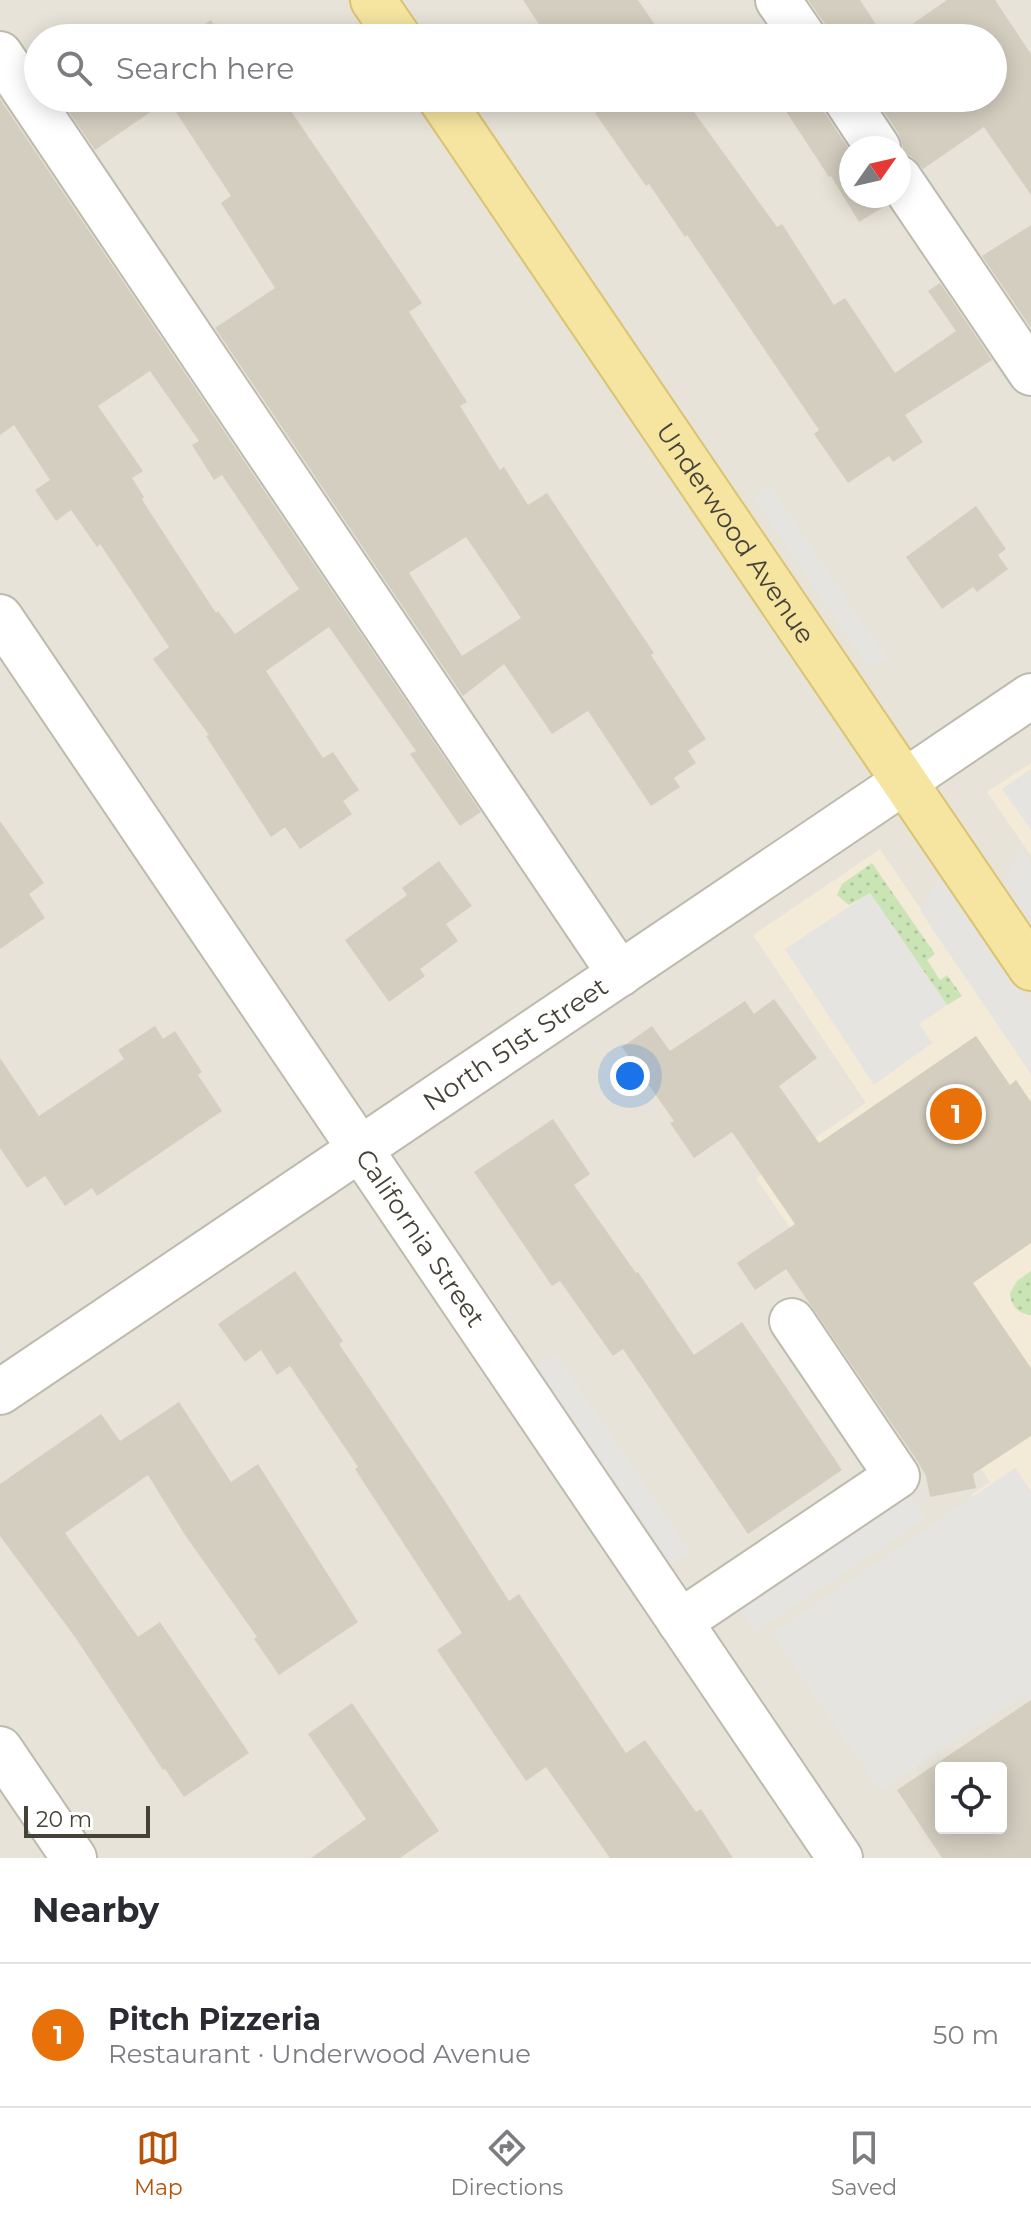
<!DOCTYPE html>
<html lang="en">
<head>
<meta charset="utf-8">
<style>
	body { margin:0; font-family:Montserrat,sans-serif; background:#f2f2f3; color:#2b2b33 }
	.controls { position:absolute; right:24px; bottom:24px; display:grid; overflow:hidden; border-radius:8px; box-shadow:0 4px 20px #0003 }
	.controls button { width:72px; height:72px; display:grid; place-items:center; padding:0; border:0; border-bottom:2px solid #e1e1e2; background:#fff; color:#2b2b33; font:40px sans-serif }
	.compass { position:absolute; left:839px; top:136px; width:72px; height:72px; border-radius:50%; background:#fff; box-shadow:0 4px 20px #0003; rotate:56deg }
	.scale { position:absolute; left:24px; bottom:20px; width:126px; box-sizing:border-box; padding-left:8px; border:4px solid #464238; border-top:0; font-size:22px; line-height:28px; white-space:nowrap; color:#464238; -webkit-text-stroke:6px #fff; paint-order:stroke }
	.you { position:absolute; left:630px; top:1076px; width:28px; height:28px; margin:-20px; border:6px solid #fff; border-radius:50%; background:#1a73e8; box-shadow:0 0 0 12px #1a73e833 }
	.badge { display:grid; place-items:center; width:52px; height:52px; border-radius:50%; background:#b45309; color:#fff; font-size:26px; font-weight:700 }
	.pin { position:absolute; translate:-50% -50%; border:4px solid #fff; box-shadow:0 2px 8px #0006 }
	.list { margin:0; padding:0; list-style:none }
	h2 { display:flex; justify-content:space-between; align-items:center; height:104px; margin:0; padding:0 32px; font-size:34px }
	h2 small { font-size:26px; font-weight:400; color:#7c7c81 }
	.list li { display:grid; grid-template-columns:52px 1fr auto; gap:24px; align-items:center; box-sizing:border-box; height:144px; padding:0 32px; border-top:2px solid #e1e1e2 }
	.list b { display:block; font-size:30px; white-space:nowrap }
	.list p { margin:0; font-size:26px; white-space:nowrap; color:#7c7c81 }
	.list em { font-size:26px; font-style:normal; color:#7c7c81 }
	.icon { flex:none; width:44px; height:44px; fill:none; stroke:currentColor; stroke-width:2; stroke-linecap:round; stroke-linejoin:round }
	.map { position:relative; flex:none; width:1031px; height:1858px; overflow:hidden }
	.search { position:absolute; background:#fff; box-shadow:0 4px 20px #0003; left:24px; right:24px; top:24px; height:88px; display:flex; align-items:center; gap:20px; box-sizing:border-box; padding:0 28px; border-radius:44px; color:#7c7c81; font-size:30px }
	.sheet { height:248px; background:#fff }
	nav { display:flex; justify-content:space-around; align-items:center; box-sizing:border-box; height:112px; border-top:2px solid #e1e1e2; background:#fff; font-size:22px; color:#7c7c81 }
	nav a { display:grid; justify-items:center; gap:4px }
	nav .on { color:#b45309 }
	.map>svg:first-child { display:block }
	.residential { fill:#e7e3d8; fill-rule:evenodd }
	.commercial { fill:#f3ead7 }
	.green { fill:url(#green-dots) }
	.parking { fill:#e5e4e1 }
	.building { fill:#d4cec0; fill-rule:evenodd }
	.lines { fill:none; stroke-linecap:round; stroke-linejoin:round }
	.minor-casing { stroke:#bebaad; stroke-width:48 }
	.major-casing { stroke:#d9c471; stroke-width:48 }
	.minor { stroke:#fff; stroke-width:44 }
	.major { stroke:#f5e5a0; stroke-width:44 }
	.labels { text-anchor:middle; dominant-baseline:central; stroke-width:8; stroke-linejoin:round; paint-order:stroke }
	.street-label { font-size:26px; fill:#464238; stroke:#fff }
</style>
</head>
<body>
<div class="map">
<svg width="1031" height="1858" viewBox="0 0 1031 1858">
	<defs>
		<pattern id="green-dots" width="8" height="8" patternUnits="userSpaceOnUse" patternTransform="scale(2)"><rect width="8" height="8" fill="#cbe4b6"/><path d="M2 2h.1M6 6h.1" fill="none" stroke="#b0c59d" stroke-width="1.8" stroke-linecap="round"/></pattern>
	</defs>
	<rect width="100%" height="100%" fill="#f3f1e9"/>
	<path class="residential" d="M0,0H1031V1858H0ZM38,38H993V98H38ZM851,148H899V196H851ZM941,1768H1001V1828H941Z"/>
	<path class="commercial" d="M1031,763V856L987,792Z
		M880,849L1031,1071V1583L971,1495L990,1482L841,1262L821,1274L756,1178L866,1103L753,935Z"/>
	<path class="green" d="M872,863L935,954L927,960L940,980L947,975L962,996L947,1005L870,893L849,905L837,895L842,884Z
		M1031,1271V1315C1018,1314 1011,1306 1010,1293L1017,1281Z"/>
	<path class="parking" d="M770,485L887,658L870,669L753,497Z
		M1031,769V830L1002,789Z
		M1021,849L1031,864V932L1000,887Z
		M941,872L1031,1007V1074L921,912Z
		M870,893L947,1005L919,1024L932,1043L874,1085L785,949Z
		M555,1353L690,1552L672,1564L537,1366Z
		M1015,1468L1031,1491V1701L1025,1693L880,1791L773,1634Z
		M909,1493L925,1518L755,1632L739,1607Z"/>
	<path class="building" d="M523,0H638L664,38H548Z
		M808,0H860L885,38H829L825,24Z
		M947,0H995L1031,54V195L984,127L923,169L911,156L902,154L903,146L899,134L875,98H993V38H892Z
		M211,20L222,38H184Z
		M91,98H282L422,303L409,312L467,402L460,406L500,470L504,467L528,505L547,493L635,625L654,653L651,655L706,739L688,751L696,763L674,778L680,787L651,806L588,711L552,734L504,664L463,696L215,328L275,288L221,203L231,196L168,100L95,150L69,112ZM466,537L521,618L462,656L409,573Z
		M617,98H684L777,227L782,224L834,305L845,298L895,373L956,331L928,291L940,283L992,360L905,415L923,442L893,462L889,456L848,483L814,434L819,430L687,235L685,237L649,184L646,186L595,113Z
		M820,98L824,112L851,152V196H881L887,205L859,222L831,176L829,177L778,99Z
		M0,99L481,812L460,826L410,754L416,751L329,627L266,671L323,758L333,752L359,790L343,801L352,814L300,849L285,827L271,837L206,736L209,735L153,659L169,647L100,544L97,547L71,510L56,521L35,490L50,480L14,425L0,435ZM150,371L199,441L192,445L214,480L222,475L299,589L235,634L218,611L216,613L146,506L142,499L144,497L132,478L143,471L98,406Z
		M1031,225V328L982,256Z
		M976,506L1006,549L998,555L1008,569L977,592L973,587L942,609L906,557Z
		M0,821L44,883L29,894L45,918L0,949Z
		M439,861L472,906L446,924L458,941L420,969L425,976L389,1002L345,940L407,895L402,888Z
		M774,999L817,1058L779,1086L819,1143L976,1036L1010,1085L1016,1080L1031,1102V1243L973,1283L1031,1368V1436L973,1474L976,1488L930,1497L926,1476L918,1462L786,1269L755,1290L737,1263L795,1224L732,1132L694,1158L670,1123L674,1121L622,1047L652,1026L670,1051L745,1001L754,1014Z
		M155,1026L163,1039L175,1031L202,1072L198,1075L222,1111L97,1196L92,1188L65,1206L45,1176L27,1188L0,1148V1058L39,1116L124,1059L118,1050Z
		M553,1119L590,1174L574,1185L636,1273L638,1272L694,1355L742,1322L842,1470L748,1534L623,1349L613,1356L560,1281L552,1286L474,1172Z
		M295,1271L343,1341L339,1344L441,1495L509,1601L519,1594L626,1753L645,1740L696,1812L701,1809L733,1858H610L546,1767L526,1781L437,1650L462,1633L355,1469L358,1467L290,1366L277,1375L261,1350L245,1362L218,1324Z
		M179,1402L231,1482L258,1464L358,1622L279,1675L254,1639L257,1637L185,1535L148,1475L65,1533L138,1637L160,1622L249,1753L184,1797L165,1769L163,1770L75,1637L0,1536V1484L101,1414L120,1441Z
		M1031,1700V1858H942L897,1790ZM941,1768H1001V1828H941Z
		M352,1703L439,1831L400,1858H311L366,1819L308,1734Z"/>
	<g class="lines">
		<defs>
			<g id="minor">
				<path d="M778,0L804,38"/>
				<path d="M0,54L620,974"/>
				<path d="M845,98L878,148"/>
				<path d="M899,178L1031,373"/>
				<path id="s1" d="M0,617L840,1858"/>
				<path id="s2" d="M0,1392L1031,696"/>
				<path d="M680,1622L897,1476L792,1321"/>
				<path d="M0,1749L74,1858"/>
			</g>
			<g id="major">
				<path d="M373,0L399,38"/>
				<path id="s3" d="M440,98L1031,968"/>
			</g>
		</defs>
		<use href="#minor" class="minor-casing"/>
		<use href="#major" class="major-casing"/>
		<use href="#minor" class="minor"/>
		<use href="#major" class="major"/>
	</g>
	<g class="labels">
		<g class="street-label">
			<text stroke="none"><textPath href="#s3" startOffset="526">Underwood Avenue</textPath></text>
			<text stroke="none"><textPath href="#s2" startOffset="622">North 51st Street</textPath></text>
			<text stroke="none"><textPath href="#s1" startOffset="750">California Street</textPath></text>
		</g>
	</g>
</svg>
<div class="controls">
<button><svg class="icon" aria-label="locate" viewBox="0 0 24 24"><circle cx="12" cy="12" r="6"/><path d="M12 2v4M12 18v4M2 12h4M18 12h4"/></svg></button>
</div>
<svg class="compass" viewBox="-18 -18 36 36"><path d="M0-13l5 13h-10z" fill="#e53935"/><path d="M0 13l5-13h-10z" fill="#7c7c81"/></svg>
<div class="scale">20 m</div>
<div class="you"></div>
<div class="pin badge" style="left:956px;top:1114px;background:#e8710a">1</div>
<div class="search"><svg class="icon" aria-label="search" viewBox="0 0 24 24"><circle cx="10" cy="10" r="6"/><path d="M15 15l6 6"/></svg>Search here</div>
</div>
<section class="sheet">
<h2>Nearby<small></small></h2>
<ul class="list">
<li><span class="badge" style="background:#e8710a">1</span><div><b>Pitch Pizzeria</b><p>Restaurant · Underwood Avenue</p></div><em>50 m</em></li>
</ul>
</section>
<nav>
<a class="on"><svg class="icon" aria-label="map" viewBox="0 0 24 24"><path d="M3 6l6-2 6 2 6-2v14l-6 2-6-2-6 2zM9 4v14M15 6v14"/></svg>Map</a>
<a><svg class="icon" aria-label="directions" viewBox="0 0 24 24"><path d="M12 3l9 9-9 9-9-9zM9 14v-3h6M13 9l2 2-2 2"/></svg>Directions</a>
<a><svg class="icon" aria-label="saved" viewBox="0 0 24 24"><path d="M7 4h10v16l-5-4-5 4z"/></svg>Saved</a>
</nav>
</body>
</html>
